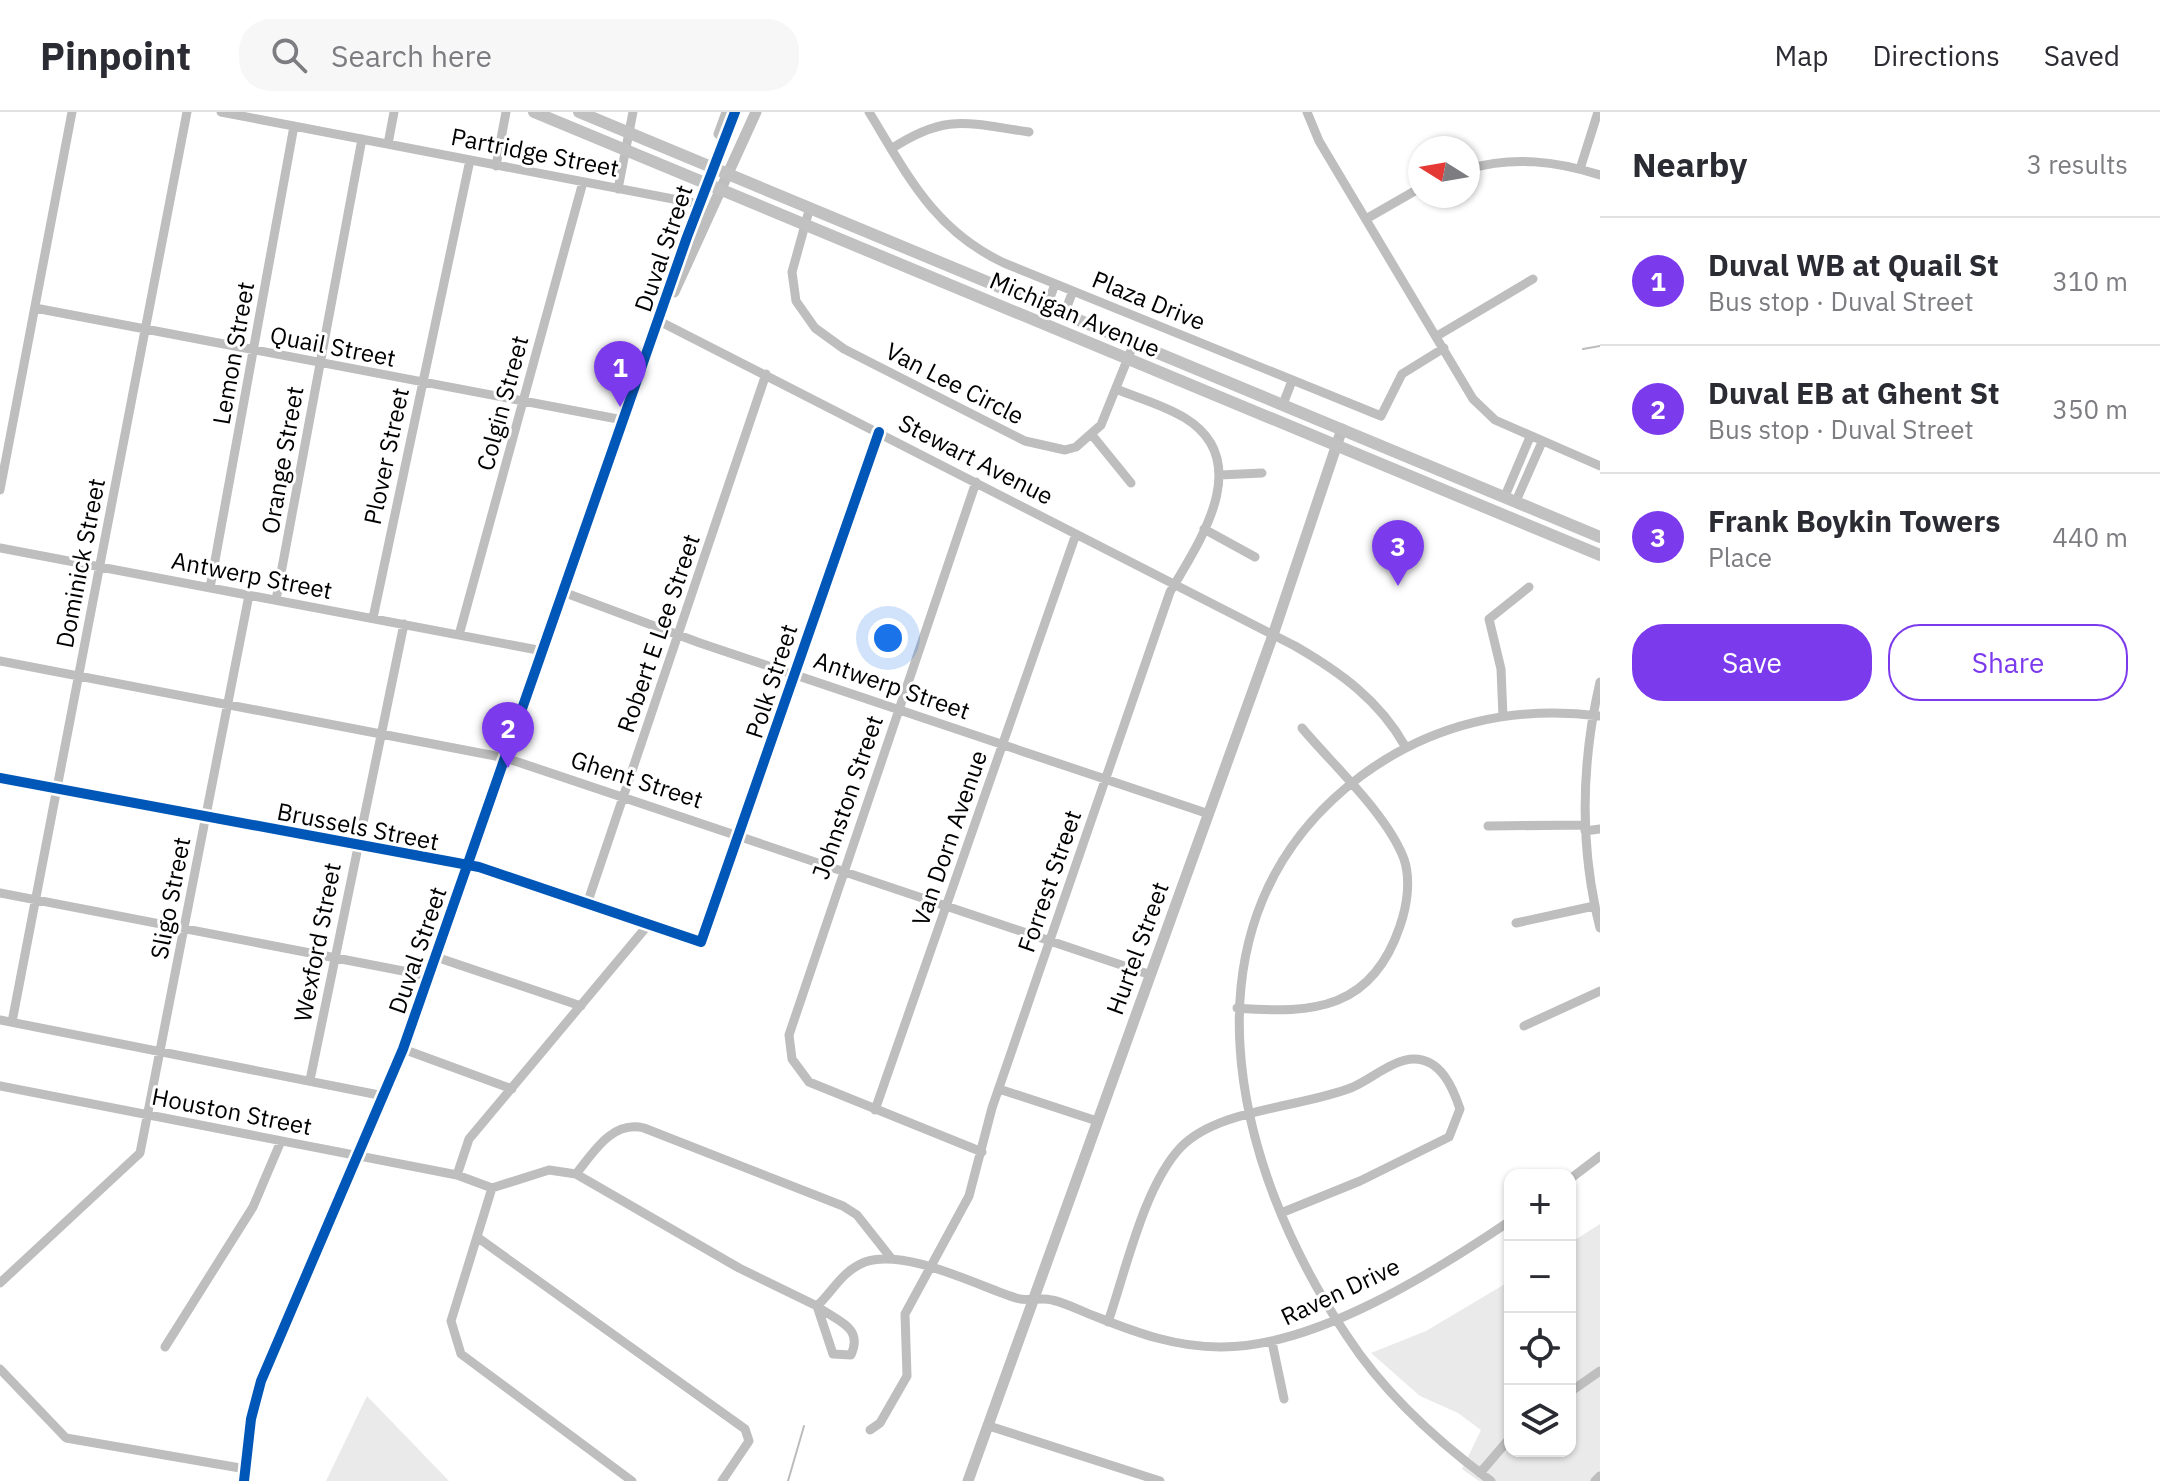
<!DOCTYPE html>
<html lang="en">
<head>
<meta charset="utf-8">
<style>
	body { margin:0; font-family:"IBM Plex Sans",sans-serif; background:#f7f7f7; color:#2b2b33 }
	.controls { position:absolute; right:24px; bottom:24px; display:grid; overflow:hidden; border-radius:16px; box-shadow:0 2px 6px #0004 }
	.controls button { width:72px; height:72px; display:grid; place-items:center; padding:0; border:0; border-bottom:2px solid #e1e1e2; background:#fff; color:#2b2b33; font:40px sans-serif }
	.compass { position:absolute; left:1408px; top:24px; width:72px; height:72px; border-radius:50%; background:#fff; box-shadow:0 2px 6px #0004; rotate:281deg }
	.you { position:absolute; left:888px; top:526px; width:28px; height:28px; margin:-20px; border:6px solid #fff; border-radius:50%; background:#1a73e8; box-shadow:0 0 0 12px #1a73e833 }
	.badge { display:grid; place-items:center; width:52px; height:52px; border-radius:50%; background:#7c3aed; color:#fff; font-size:26px; font-weight:700 }
	.pin { position:absolute; translate:-50% -66px; filter:drop-shadow(0 2px 4px #0008) }
	.pin::after { content:''; position:absolute; top:42px; width:28px; height:24px; background:inherit; clip-path:polygon(0 0,100% 0,50% 100%) }
	.list { margin:0; padding:0; list-style:none }
	h2 { display:flex; justify-content:space-between; align-items:center; height:104px; margin:0; padding:0 32px; font-size:34px }
	h2 small { font-size:26px; font-weight:400; color:#7c7c81 }
	.list li { display:grid; grid-template-columns:52px 1fr auto; gap:24px; align-items:center; box-sizing:border-box; height:128px; padding:0 32px; border-top:2px solid #e1e1e2 }
	.list b { display:block; font-size:30px; white-space:nowrap }
	.list p { margin:0; font-size:26px; white-space:nowrap; color:#7c7c81 }
	.list em { font-size:26px; font-style:normal; color:#7c7c81 }
	.actions { display:flex; gap:16px; padding:24px 32px }
	.actions a { flex:1; padding:18px 0; border:2px solid #7c3aed; border-radius:32px; text-align:center; font-size:28px; color:#7c3aed }
	.actions .main { background:#7c3aed; color:#fff }
	.icon { flex:none; width:44px; height:44px; fill:none; stroke:currentColor; stroke-width:2; stroke-linecap:round; stroke-linejoin:round }
	.map { position:relative; flex:none; width:1600px; height:1369px; overflow:hidden }
	header { display:flex; align-items:center; gap:48px; box-sizing:border-box; height:112px; padding:0 40px; background:#fff; border-bottom:2px solid #e1e1e2 }
	header strong { font-size:38px }
	nav { display:flex; gap:44px; margin-inline-start:auto; font-size:28px }
	.search { width:560px; height:72px; background:#f7f7f7; display:flex; align-items:center; gap:20px; box-sizing:border-box; padding:0 28px; border-radius:32px; color:#7c7c81; font-size:30px }
	main { display:flex }
	aside { flex:1; background:#fff }
	.map>svg:first-child { display:block }
	.green { fill:#eaeaea }
	.lines { fill:none; stroke-linecap:round; stroke-linejoin:round }
	.stream { stroke:#bcbcbc; stroke-width:2 }
	.minor { stroke:#bebebe; stroke-width:9 }
	.tertiary { stroke:#bebebe; stroke-width:11 }
	.secondary { stroke:#c1c1c1; stroke-width:12 }
	.cycleway-casing { stroke:#fff; stroke-width:15 }
	.cycleway { stroke:#0057b8; stroke-width:10 }
	.labels { text-anchor:middle; dominant-baseline:central; stroke-width:6; stroke-linejoin:round; paint-order:stroke }
	.street-label { font-size:24px; fill:#000; stroke:#fff }
</style>
</head>
<body>
<header>
<strong>Pinpoint</strong>
<div class="search"><svg class="icon" aria-label="search" viewBox="0 0 24 24"><circle cx="10" cy="10" r="6"/><path d="M15 15l6 6"/></svg>Search here</div>
<nav><a>Map</a><a>Directions</a><a>Saved</a></nav>
</header>
<main>
<div class="map">
<svg width="1600" height="1369" viewBox="0 0 1600 1369">
	<rect width="100%" height="100%" fill="#fff"/>
	<path class="green" d="M1600,1112V1369H1479L1462,1357L1481,1318L1458,1301L1420,1284L1371,1241L1426,1219L1510,1169V1339H1570V1131Z
		M367,1284L449,1369H326Z"/>
	<g class="lines">
		<path class="stream" d="M1583,237L1600,234
			M788,1369L804,1314"/>
		<path class="minor" d="M221,0L699,92
			M869,0C908,64 934,118 1004,151L1381,304L1402,262L1444,236
			M1307,0L1319,29L1473,287L1495,308L1600,354
			M724,28L718,22L726,0
			M388,32L394,0
			M891,37C946,1 967,11 1029,20
			M496,54L506,0
			M1468,57C1513,44 1556,49 1600,63
			M1580,57L1598,0
			M618,77L633,0
			M810,95L792,160L796,189L815,216L844,237L1025,329L1065,338L1076,335L1101,313L1134,231
			M1366,107L1420,76
			M1047,194L1055,172
			M35,196L623,308
			M1064,202L1073,179
			M659,209L1295,534C1340,560 1379,588 1405,634
			M1437,224L1533,167
			M1283,292L1292,269
			M1092,323L1131,371
			M1220,363L1262,361
			M976,370L789,923L792,947L809,970L982,1040
			M0,378L72,0
			M1505,384L1530,325
			M1516,389L1542,330
			M1204,417L1255,445
			M0,436L543,539
			M210,476L294,14
			M563,480L700,531L1209,702
			M276,488L362,27
			M373,506L470,48
			M459,523L583,70
			M0,549L506,646L1151,863
			M1600,570C1581,652 1579,733 1600,816
			M1503,604L1501,557L1489,507L1529,475
			M0,666L479,755L701,830L879,320
			M1488,714L1584,713
			M1585,719L1600,717
			M0,781L429,864
			M587,792L766,262
			M1516,811L1594,794
			M436,845L581,894
			M1237,896C1315,902 1372,897 1400,814C1407,794 1411,768 1404,747C1387,702 1333,653 1302,616
			M0,908L384,984
			M12,910L187,0
			M1524,914L1600,879
			M403,937L512,977
			M310,968L404,512
			M0,974L457,1063L492,1076
			M999,977L1097,1009
			M875,998L1076,422
			M576,1062C593,1041 612,1008 644,1016L843,1094L857,1103L891,1146
			M457,1063L469,1027L648,813
			M1570,1067L1600,1044
			M492,1076L549,1058L576,1062L739,1156L817,1194C833,1179 842,1159 865,1150C905,1136 976,1173 1016,1186C1028,1190 1040,1185 1052,1188C1067,1191 1082,1200 1097,1205C1137,1221 1176,1235 1220,1235C1314,1236 1433,1161 1510,1109
			M492,1076L451,1209L461,1242L632,1369
			M477,1125L745,1317L749,1329L722,1369
			M0,1171L140,1041L249,483
			M817,1194C836,1209 864,1214 851,1243L833,1242Z
			M1108,1210C1126,1158 1144,1074 1181,1035C1219,996 1302,996 1353,975C1371,967 1394,947 1414,947C1441,947 1453,976 1460,997L1449,1025L1360,1069L1281,1101
			M1272,1230L1284,1287
			M165,1235L253,1095L281,1029
			M0,1257L66,1326L246,1357
			M1570,1280L1600,1259
			M989,1314L1160,1369
			M870,1318L880,1311L907,1264L905,1202L969,1084L992,996L1170,480C1200,429 1255,349 1185,306C1164,293 1138,286 1116,277
			M1480,1361L1510,1326
			M1491,1369C1437,1329 1384,1281 1347,1224C1233,1055 1171,806 1361,664C1431,612 1513,593 1600,604
			M1595,1369L1600,1364"/>
		<path class="tertiary" d="M674,180L756,0
			M244,1369L251,1307L261,1269L403,937L687,125L735,0
			M968,1369L1273,523L1342,317"/>
		<path class="secondary" d="M534,0L1600,443
			M579,0L1600,425"/>
		<defs>
			<path id="cycleway" d="M0,666L479,755L701,830L879,320
				M244,1369L251,1307L261,1269L403,937L687,125L735,0"/>
		</defs>
		<use href="#cycleway" class="cycleway-casing"/>
		<use href="#cycleway" class="cycleway"/>
	</g>
	<g class="labels">
		<g class="street-label">
			<text transform="translate(535 40) rotate(11)">Partridge Street</text>
			<text transform="translate(663 136) rotate(-71)">Duval Street</text>
			<text transform="translate(1149 188) rotate(22)">Plaza Drive</text>
			<text transform="translate(1075 202) rotate(23)">Michigan Avenue</text>
			<text transform="translate(333 234) rotate(11)">Quail Street</text>
			<text transform="translate(233 241) rotate(-80)">Lemon Street</text>
			<text transform="translate(955 271) rotate(27)">Van Lee Circle</text>
			<text transform="translate(502 291) rotate(-75)">Colgin Street</text>
			<text transform="translate(386 344) rotate(-78)">Plover Street</text>
			<text transform="translate(976 347) rotate(27)">Stewart Avenue</text>
			<text transform="translate(282 348) rotate(-80)">Orange Street</text>
			<text transform="translate(80 451) rotate(-79)">Dominick Street</text>
			<text transform="translate(252 463) rotate(11)">Antwerp Street</text>
			<text transform="translate(658 521) rotate(-71)">Robert E Lee Street</text>
			<text transform="translate(771 569) rotate(-72)">Polk Street</text>
			<text transform="translate(892 573) rotate(19)">Antwerp Street</text>
			<text transform="translate(637 667) rotate(18)">Ghent Street</text>
			<text transform="translate(847 685) rotate(-71)">Johnston Street</text>
			<text transform="translate(358 714) rotate(11)">Brussels Street</text>
			<text transform="translate(949 726) rotate(-71)">Van Dorn Avenue</text>
			<text transform="translate(1049 769) rotate(-71)">Forrest Street</text>
			<text transform="translate(170 786) rotate(-79)">Sligo Street</text>
			<text transform="translate(317 830) rotate(-79)">Wexford Street</text>
			<text transform="translate(1137 836) rotate(-70)">Hurtel Street</text>
			<text transform="translate(417 838) rotate(-71)">Duval Street</text>
			<text transform="translate(232 999) rotate(11)">Houston Street</text>
			<text transform="translate(1340 1179) rotate(-25)">Raven Drive</text>
		</g>
	</g>
</svg>
<div class="controls">
<button>+</button>
<button>−</button>
<button><svg class="icon" aria-label="locate" viewBox="0 0 24 24"><circle cx="12" cy="12" r="6"/><path d="M12 2v4M12 18v4M2 12h4M18 12h4"/></svg></button>
<button><svg class="icon" aria-label="layers" viewBox="0 0 24 24"><path d="M12 4l9 5-9 5-9-5zM3 14l9 5 9-5"/></svg></button>
</div>
<svg class="compass" viewBox="-18 -18 36 36"><path d="M0-13l5 13h-10z" fill="#e53935"/><path d="M0 13l5-13h-10z" fill="#7c7c81"/></svg>
<div class="you"></div>
<div class="pin badge" style="left:620px;top:295px">1</div>
<div class="pin badge" style="left:508px;top:656px">2</div>
<div class="pin badge" style="left:1398px;top:474px">3</div>
</div>
<aside>
<h2>Nearby<small>3 results</small></h2>
<ul class="list">
<li><span class="badge">1</span><div><b>Duval WB at Quail St</b><p>Bus stop · Duval Street</p></div><em>310 m</em></li>
<li><span class="badge">2</span><div><b>Duval EB at Ghent St</b><p>Bus stop · Duval Street</p></div><em>350 m</em></li>
<li><span class="badge">3</span><div><b>Frank Boykin Towers</b><p>Place</p></div><em>440 m</em></li>
</ul>
<div class="actions"><a class="main">Save</a><a>Share</a></div>
</aside>
</main>
</body>
</html>
